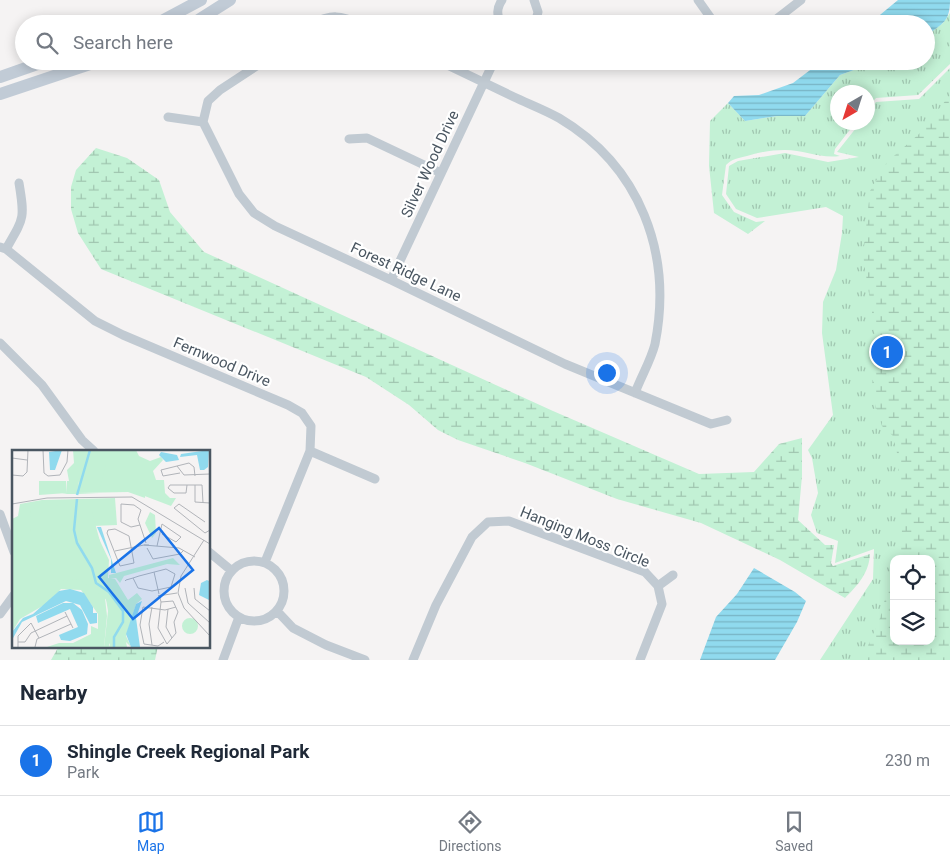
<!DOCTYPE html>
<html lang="en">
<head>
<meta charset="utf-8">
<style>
	body { margin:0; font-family:Roboto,sans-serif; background:#f6f6f7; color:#1f2937 }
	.controls { position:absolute; right:15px; bottom:15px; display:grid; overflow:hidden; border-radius:10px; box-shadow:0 2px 12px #0003 }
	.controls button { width:45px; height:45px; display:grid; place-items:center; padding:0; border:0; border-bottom:1px solid #e0e1e3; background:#fff; color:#1f2937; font:25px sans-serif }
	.compass { position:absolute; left:830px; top:85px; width:45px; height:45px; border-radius:50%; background:#fff; box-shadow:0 2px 12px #0003; rotate:219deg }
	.you { position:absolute; left:606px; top:372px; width:18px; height:18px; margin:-12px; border:4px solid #fff; border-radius:50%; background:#1a73e8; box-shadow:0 0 0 8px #1a73e833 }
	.badge { display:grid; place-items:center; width:32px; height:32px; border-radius:50%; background:#1a73e8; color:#fff; font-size:16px; font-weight:700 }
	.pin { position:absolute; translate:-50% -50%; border:2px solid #fff; box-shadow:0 1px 5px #0006 }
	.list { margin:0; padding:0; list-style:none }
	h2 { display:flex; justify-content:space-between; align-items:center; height:65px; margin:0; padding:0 20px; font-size:21px }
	h2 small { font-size:16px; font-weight:400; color:#747a83 }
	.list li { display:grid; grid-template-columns:32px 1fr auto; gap:15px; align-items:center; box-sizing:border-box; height:70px; padding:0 20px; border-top:1px solid #e0e1e3 }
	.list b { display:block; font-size:19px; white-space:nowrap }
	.list p { margin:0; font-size:16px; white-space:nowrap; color:#747a83 }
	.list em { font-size:16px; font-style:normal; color:#747a83 }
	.icon { flex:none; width:28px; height:28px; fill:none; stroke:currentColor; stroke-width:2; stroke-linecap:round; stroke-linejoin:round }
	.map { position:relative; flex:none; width:950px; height:660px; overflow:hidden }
	.search { position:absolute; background:#fff; box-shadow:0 2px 12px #0003; left:15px; right:15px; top:15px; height:55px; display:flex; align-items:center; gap:12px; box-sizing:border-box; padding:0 18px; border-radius:28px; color:#747a83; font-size:19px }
	.sheet { height:135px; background:#fff }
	nav { display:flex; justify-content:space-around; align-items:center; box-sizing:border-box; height:70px; border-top:1px solid #e0e1e3; background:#fff; font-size:14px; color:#747a83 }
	nav a { display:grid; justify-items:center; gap:2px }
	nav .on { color:#1a73e8 }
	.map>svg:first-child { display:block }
	.grass { fill:url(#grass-tufts); fill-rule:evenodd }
	.wetland { fill:url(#wetland-marsh) }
	.water { fill:url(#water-rules) }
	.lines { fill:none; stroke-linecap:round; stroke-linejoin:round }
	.street { stroke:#c1cad2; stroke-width:9 }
	.secondary { stroke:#c1cbd6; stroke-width:12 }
	.labels { text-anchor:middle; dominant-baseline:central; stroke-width:4.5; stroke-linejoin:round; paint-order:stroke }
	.street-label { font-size:15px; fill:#4a5661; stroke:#fff }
	.inset-river { fill:none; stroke:#90daee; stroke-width:2.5 }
	.inset-road { fill:none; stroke:#b1b4b9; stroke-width:1 }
	.view { fill:#1a73e8; fill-opacity:0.15; stroke:#1a73e8; stroke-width:2.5 }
	.inset-edge { fill:none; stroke:#4a5661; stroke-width:2.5 }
</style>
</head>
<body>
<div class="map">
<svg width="950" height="660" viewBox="0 0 950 660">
	<defs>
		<pattern id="grass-tufts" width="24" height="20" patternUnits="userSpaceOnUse" patternTransform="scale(1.25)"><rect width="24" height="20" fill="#c3f1d5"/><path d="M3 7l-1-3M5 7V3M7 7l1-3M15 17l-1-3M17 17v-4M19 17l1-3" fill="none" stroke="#a0c6b0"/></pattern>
		<pattern id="wetland-marsh" width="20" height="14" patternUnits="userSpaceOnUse" patternTransform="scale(1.25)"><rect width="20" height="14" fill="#c3f1d5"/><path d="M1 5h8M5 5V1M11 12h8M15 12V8" fill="none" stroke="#a0c6b0"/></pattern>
		<pattern id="water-rules" width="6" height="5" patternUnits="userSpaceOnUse" patternTransform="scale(1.25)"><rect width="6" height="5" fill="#90daee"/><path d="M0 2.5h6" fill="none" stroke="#78b4c4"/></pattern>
	</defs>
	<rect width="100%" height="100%" fill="#f5f3f3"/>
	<path class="grass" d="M950,13V64L918,95L876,98L868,107V92H838V122L855,123L835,149L834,154L840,156C821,159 804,150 785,150C772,150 760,152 747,156C738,158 732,159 726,165L722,195L734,212L756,222L765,221L748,234L714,213L709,166L710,121L728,103L745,121L777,116H805L840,75L865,66L902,64L904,61H926V36L943,23Z
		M950,68V660H820L873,579L874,549L835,563L838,541L817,533L811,515L818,493L812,458L808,450L833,415L822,333L823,302L836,270L842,233L843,216L826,207L757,218L736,209L726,194L729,166L738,161L785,153L828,162L859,157L837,152L860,123L868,122V112L876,102L919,99ZM894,559H931V641H894Z"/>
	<path class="wetland" d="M950,95V660H862L880,618L894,564V641H931V559H895L902,531L897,453L893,436L882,426L875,404L872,377L875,372V330L863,257L870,191L887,162L919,134Z
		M96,148L127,158L159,180L170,212L204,252L553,411L699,474L754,472L779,444L802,438V476L798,520L825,545H834L831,563L833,566L870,554C869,573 858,585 845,598L780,560L701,523L617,499L525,463L458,440L438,430L409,405L366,377L101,269L78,233L71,209V187L76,170Z
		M59,646H158L155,660H51Z"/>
	<path class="water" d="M898,0H950C950,22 943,23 926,36V24H869Z
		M822,61H904L902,64L865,66L840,75L805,116H777L745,121L728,103L734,96L759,95L793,83Z
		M754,568L795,592L806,601L797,622L775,660H700L716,617L737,594Z"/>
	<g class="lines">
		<path class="street" d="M534,0L538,12L535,24
			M698,0L715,24
			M311,24C331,14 341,15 360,24
			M501,24C497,15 496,9 502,0
			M770,24L801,0
			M264,61L220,90L208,101L203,122L239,194L254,213L275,226L391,280L565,364L711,424L727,420
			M439,61C464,73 489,85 514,97C529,104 545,110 559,118C640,166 673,253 655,344C651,360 641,377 635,393
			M168,117L203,122
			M349,139L367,138L441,173
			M0,247L6,249L95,321L123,335L288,405L302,413L311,426L310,451L265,562
			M6,249C24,218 25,219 19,183
			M391,280L494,61
			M0,343L42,385L82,440L94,451
			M310,451L375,479
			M0,514L14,552
			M209,552L232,571
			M224 591a30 30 0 1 1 60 0a30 30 0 1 1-60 0Z
			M658,586L673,575
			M277,611L293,628L326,645L365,660
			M0,614L14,595
			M223,660L239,617
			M413,660L436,605L472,537L488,522L509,521L645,572L658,586L662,604L640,660"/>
		<path class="secondary" d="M156,24L201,0
			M192,24L230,0
			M0,77L46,61
			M0,94L99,61"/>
	</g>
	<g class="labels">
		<g class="street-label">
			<text transform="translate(430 164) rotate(-65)">Silver Wood Drive</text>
			<text transform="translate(406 272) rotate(25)">Forest Ridge Lane</text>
			<text transform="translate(222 362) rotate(23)">Fernwood Drive</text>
			<text transform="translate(585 537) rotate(22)">Hanging Moss Circle</text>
		</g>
	</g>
	<g transform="translate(12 450)">
		<rect width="198" height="198" fill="#f5f3f3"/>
		<path d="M61,0H111L133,31V48L116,42L65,43L67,31H57L55,20L62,13ZM27,31H54L55,43L27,45ZM103,48L105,75L81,76L97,110L96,128L103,129L116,150L125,143L130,149L124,154L114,186L119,197L114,192L115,197H97L106,173L93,148L95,166L92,197H86V164L69,140L49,139L34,154L8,169L0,182V69L6,66L8,54L30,50Z" fill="#c3f1d5"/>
		<path d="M108,0H124L127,6L138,11L149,7L151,10L141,21L144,30H152L153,43L158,48H164L159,56L130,45L128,31H102L92,42H87L94,14Z" fill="#c3f1d5"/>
		<path d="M55,31H67L65,43L87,44H50L55,43ZM52,50H86L80,62L92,106V123L96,133L116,153V166L108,185L110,197H99L97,193V197H92L96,161L94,149L67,129L40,132L0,169V88L10,87L18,82L19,60L24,57L33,64ZM138,62L143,65L144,83L140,88L133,73ZM161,108L168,115L155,114L112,126L108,133L104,128L97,129V125ZM170 176a8 8 0 1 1 16 0a8 8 0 1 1-16 0ZM79,176L86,179V197H35L47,193H61L79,184Z" fill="#c3f1d5"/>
		<path d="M50,0L43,20H38L37,2ZM197,0L196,17L192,20H188L185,5L168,7L169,4ZM149,2L165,5L167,10L154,12L147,5ZM85,77H89L104,123H99V109ZM195,130L197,131V150L187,145L189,133ZM58,139L72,143L81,157V163H85V173L78,174L68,155L54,151L10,172L0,190V182L11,168L21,164L47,141ZM130,151L124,168L128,197H119L114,184L124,154ZM51,153H61L70,160L76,174L75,184L58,191L49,190L47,185L66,177L58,159L26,173L24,166Z" fill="#90daee"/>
		<path class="inset-river" d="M65,45L78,0M65,49L62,80L65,93L80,118L84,133L97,142L111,161V172L102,187V197"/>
		<path class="inset-road" d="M31,0L32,23L36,26L48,25L55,12L56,0M0,8L15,10M165,16L172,25L198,24M168,23L151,26L149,20L177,13L182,17L183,26M0,25L11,26L15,22L16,0M175,35L174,43H162L156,38L158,35H190L191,53M183,35V52L198,53M0,54L35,48L120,47L198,94M193,72L167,54L162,58L193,83L198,80M128,75L119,77L109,72V54L122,55L129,60L126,69L134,93M103,79L117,86L122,113L108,116L95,83L96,80ZM192,90L169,126L166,143L172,158L198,186M137,95H132L167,98L183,107M145,96L150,74L169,87L164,92L150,84M135,98L141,109L168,104L172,100M103,101L132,95M142,122L147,144M113,131L114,130L121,128L127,126L154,119L163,124L159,137L140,141L126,138L121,128M173,138L176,153L198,173M182,138L183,149L198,161M149,145L146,146L165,143M148,148L149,152L161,151L166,162L162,172L164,183L155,194L146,178L149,152M156,159L154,177L160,188M53,162L61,178M6,192H13L19,183L55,166M152,192L146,196L132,194L128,175L131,157L153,160L164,157M140,195L137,174L140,157M6,197V186L19,173L27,188M23,197L25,189L59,174"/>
		<path class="view" d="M147,78L181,120L121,169L87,127Z"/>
		<rect width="198" height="198" class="inset-edge"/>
	</g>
</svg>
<div class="controls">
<button><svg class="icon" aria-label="locate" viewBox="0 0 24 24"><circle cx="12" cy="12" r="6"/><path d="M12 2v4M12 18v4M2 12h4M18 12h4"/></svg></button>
<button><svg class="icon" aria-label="layers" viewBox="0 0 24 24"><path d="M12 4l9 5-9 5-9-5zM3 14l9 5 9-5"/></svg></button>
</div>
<svg class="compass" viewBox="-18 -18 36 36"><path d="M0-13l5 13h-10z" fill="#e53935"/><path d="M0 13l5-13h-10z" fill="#747a83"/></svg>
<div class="you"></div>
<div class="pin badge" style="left:887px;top:352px">1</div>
<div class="search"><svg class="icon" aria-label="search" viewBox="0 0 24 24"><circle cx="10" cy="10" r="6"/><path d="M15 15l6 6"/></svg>Search here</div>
</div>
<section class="sheet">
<h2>Nearby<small></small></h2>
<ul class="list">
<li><span class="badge">1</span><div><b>Shingle Creek Regional Park</b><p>Park</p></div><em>230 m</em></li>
</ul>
</section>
<nav>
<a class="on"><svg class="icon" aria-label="map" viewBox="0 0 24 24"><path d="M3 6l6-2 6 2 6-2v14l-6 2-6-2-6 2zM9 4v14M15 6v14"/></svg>Map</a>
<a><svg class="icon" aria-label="directions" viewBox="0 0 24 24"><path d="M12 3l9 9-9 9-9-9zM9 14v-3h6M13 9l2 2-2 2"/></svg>Directions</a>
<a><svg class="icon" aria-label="saved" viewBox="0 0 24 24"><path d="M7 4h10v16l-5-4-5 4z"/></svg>Saved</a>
</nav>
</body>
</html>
